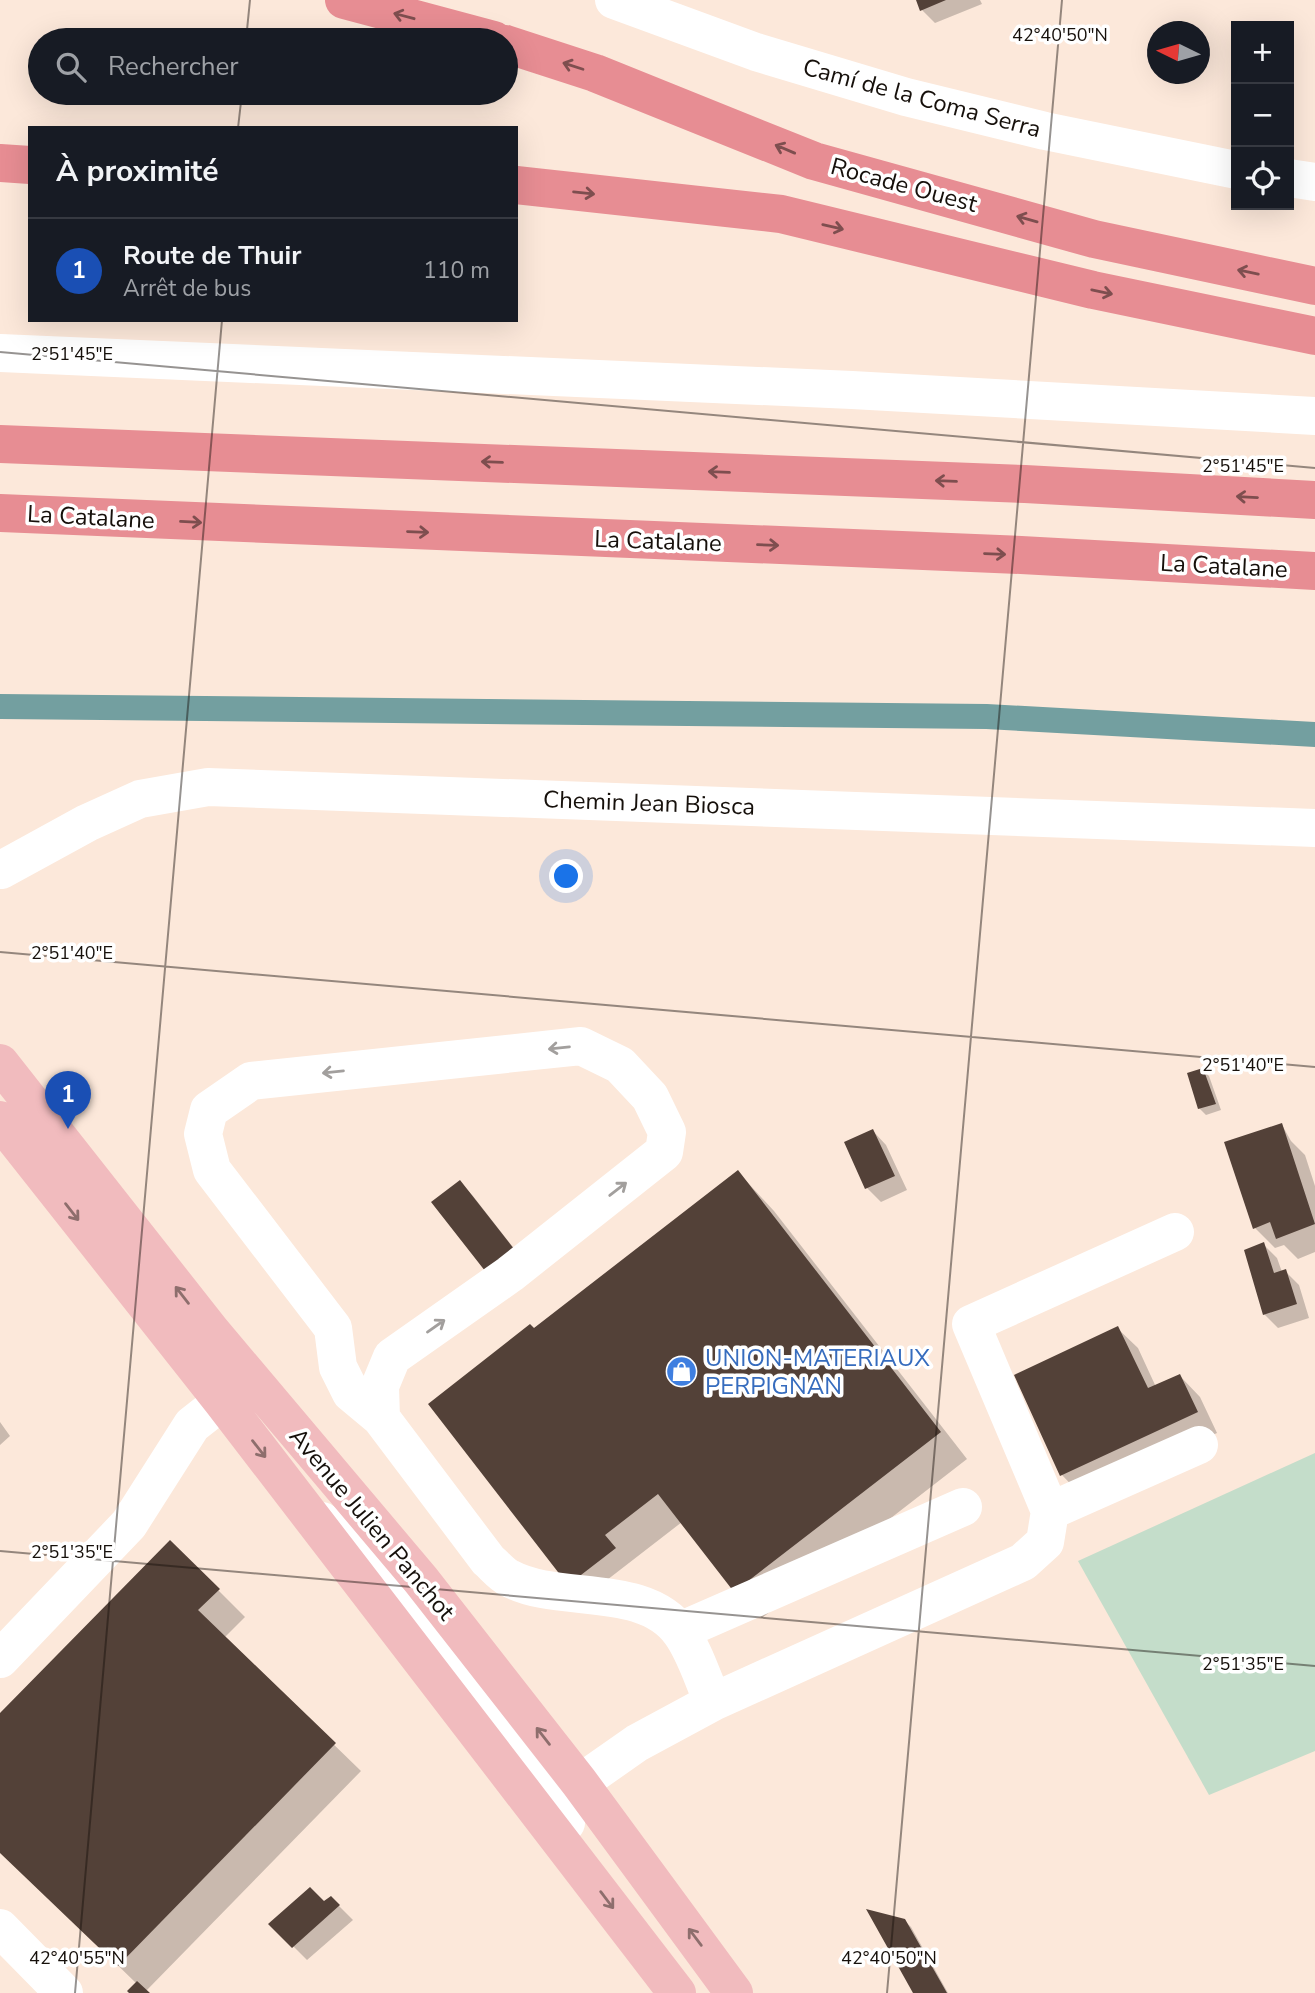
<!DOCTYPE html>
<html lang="fr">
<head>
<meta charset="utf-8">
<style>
	body { margin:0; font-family:"Nunito Sans",sans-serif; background:#242831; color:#f1f3f6 }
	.controls { position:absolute; right:21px; top:21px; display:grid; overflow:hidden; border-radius:0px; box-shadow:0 7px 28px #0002 }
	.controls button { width:63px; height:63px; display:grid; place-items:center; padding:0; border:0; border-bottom:2px solid #363941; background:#171b24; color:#f1f3f6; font:35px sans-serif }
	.compass { position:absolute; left:1147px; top:21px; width:63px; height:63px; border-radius:50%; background:#171b24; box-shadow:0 7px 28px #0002; rotate:275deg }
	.you { position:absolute; left:567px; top:877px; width:24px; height:24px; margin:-18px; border:5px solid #fff; border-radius:50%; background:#1a73e8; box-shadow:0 0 0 10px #1a73e833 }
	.badge { display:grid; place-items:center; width:46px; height:46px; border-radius:50%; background:#94abde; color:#fff; font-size:23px; font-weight:700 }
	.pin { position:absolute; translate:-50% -58px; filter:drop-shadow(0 2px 4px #0008) }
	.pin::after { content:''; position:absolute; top:37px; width:24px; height:21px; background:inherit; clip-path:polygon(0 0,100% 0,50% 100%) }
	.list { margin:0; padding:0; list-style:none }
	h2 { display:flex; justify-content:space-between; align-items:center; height:91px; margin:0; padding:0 28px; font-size:30px }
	h2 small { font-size:23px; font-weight:400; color:#9ea1a6 }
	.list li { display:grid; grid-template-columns:46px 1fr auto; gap:21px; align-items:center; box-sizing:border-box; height:105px; padding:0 28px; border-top:2px solid #363941 }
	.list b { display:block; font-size:26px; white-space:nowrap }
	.list p { margin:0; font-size:23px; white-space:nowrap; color:#9ea1a6 }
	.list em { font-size:23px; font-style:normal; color:#9ea1a6 }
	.icon { flex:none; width:38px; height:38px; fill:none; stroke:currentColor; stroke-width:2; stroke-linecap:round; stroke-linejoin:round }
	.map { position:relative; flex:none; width:1315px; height:1993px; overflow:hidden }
	.search { position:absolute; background:#171b24; box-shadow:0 7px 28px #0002; left:28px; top:28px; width:490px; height:77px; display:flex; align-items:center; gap:18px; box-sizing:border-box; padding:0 24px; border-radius:38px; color:#9ea1a6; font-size:26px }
	.panel { position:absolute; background:#171b24; box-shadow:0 7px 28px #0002; left:28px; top:126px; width:490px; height:196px; border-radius:0px }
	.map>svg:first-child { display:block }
	.green { fill:#c4ddca }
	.water { fill:#739fa0 }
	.shadow { fill:#0003 }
	.building { fill:#534138 }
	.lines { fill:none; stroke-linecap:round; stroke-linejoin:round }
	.minor { stroke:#fff; stroke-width:38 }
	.major { stroke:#f1bbbe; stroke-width:38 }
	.highway { stroke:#e78d93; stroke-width:38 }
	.oneway { stroke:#7e4e4f }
	.oneway2 { stroke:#a29f9d }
	.oneway3 { stroke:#8e6e6d }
	.ticks { fill:none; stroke:#16100b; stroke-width:2; stroke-opacity:0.45 }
	.labels { text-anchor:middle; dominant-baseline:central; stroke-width:7; stroke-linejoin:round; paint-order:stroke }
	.street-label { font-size:24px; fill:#16100b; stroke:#fff }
	.shop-label { font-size:24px; fill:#366cbe; stroke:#fff; text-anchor:start }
	.ticks-label { font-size:18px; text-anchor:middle; fill:#16100b; stroke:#fff; stroke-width:7; stroke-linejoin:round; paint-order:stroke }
</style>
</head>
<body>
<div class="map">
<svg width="1315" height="1993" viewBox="0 0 1315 1993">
	<rect width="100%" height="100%" fill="#fce8da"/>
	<path class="green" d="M1315,1453V1751L1209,1795L1078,1561Z"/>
	<path class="water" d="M0,694L987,704L1315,722V747L986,729L0,719Z"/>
	<path class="shadow" d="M917,0H980L982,4L935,23L922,10Z
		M1203,1070L1209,1076L1221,1110L1206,1115L1199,1108Z
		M1282,1125L1291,1141L1305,1155L1315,1186V1252L1298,1259L1284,1245L1275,1248L1255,1228Z
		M873,1131L886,1145L907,1190L881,1202L867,1188L846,1143Z
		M738,1172L774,1211L967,1459L762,1618L736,1591L682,1522L585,1597L535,1330Z
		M460,1182L473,1196L530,1269Z
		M1263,1244L1277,1258L1282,1272L1285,1271L1299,1285L1309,1318L1278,1328L1264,1314Z
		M1117,1328L1138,1348L1156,1387L1180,1376L1200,1397L1217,1433L1082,1496L1062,1475Z
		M0,1422L10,1436L0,1445Z
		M218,1590L245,1617L224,1638L361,1771L146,1991L148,1993H132L137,1984L0,1851V1715Z
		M331,1898L353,1920L307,1960L271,1924Z
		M904,1920L911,1927L948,1993H915Z"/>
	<path class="building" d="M916,0H946L920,11Z
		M1203,1068L1216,1104L1198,1109L1187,1073Z
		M1282,1123L1315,1224L1276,1239L1270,1222L1253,1229L1224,1142Z
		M873,1129L895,1176L865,1189L844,1142Z
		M738,1170L941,1432L734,1592L658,1494L605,1535L616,1548L568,1585L428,1404L530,1324L534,1328Z
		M460,1180L518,1254L489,1276L431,1202Z
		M1264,1242L1274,1273L1286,1269L1297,1304L1263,1315L1244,1250Z
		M1118,1326L1148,1388L1180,1374L1198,1412L1060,1476L1014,1375Z
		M170,1540L220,1589L198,1610L336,1743L118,1966L0,1853V1713Z
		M310,1887L324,1901L331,1896L340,1905L292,1948L268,1924Z
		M866,1909L905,1919L947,1993H913Z
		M137,1981L150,1993H129L127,1991Z"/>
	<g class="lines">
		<path class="minor" d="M614,0L756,52L906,97L1045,131L1236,170
			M1289,178L1315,182
			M0,353L852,390L1315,416
			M1,870L87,823L140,799L208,787L1315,828
			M381,1418L380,1386L392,1357L510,1274L664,1152L667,1132L650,1097L620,1065L581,1046L251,1081L209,1110L203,1134L212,1170L333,1328L338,1367L351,1393L381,1418L488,1560C494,1565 501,1574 509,1578C558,1605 644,1581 681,1633C695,1652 703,1680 713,1702
			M1050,1511L971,1324L1175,1232
			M322,1521L370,1558L557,1799L566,1823
			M680,1631L963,1507
			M0,1659L129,1524L192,1425L234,1392
			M557,1799L637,1743L713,1702L1023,1562L1045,1542L1050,1511L1199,1445
			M0,1928L64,1993"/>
		<path class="major" d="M0,1063L211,1331L421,1580L579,1782L734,1993
			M0,1120L222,1401L677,1993"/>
		<path class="highway" d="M344,0L494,40
			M506,44L595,73L814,161L1094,239L1315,286
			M0,163L30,165
			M516,185L781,214L1093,290L1315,336
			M0,444L1025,484L1315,500
			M0,513L1021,555L1315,571"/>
	</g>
	<defs><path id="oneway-shaft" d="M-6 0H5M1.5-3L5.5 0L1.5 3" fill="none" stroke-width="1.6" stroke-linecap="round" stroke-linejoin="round" transform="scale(1.75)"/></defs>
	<g class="oneway">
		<use href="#oneway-shaft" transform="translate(404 16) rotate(-165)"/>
		<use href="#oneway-shaft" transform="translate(573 66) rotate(-162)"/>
		<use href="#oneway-shaft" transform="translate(785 149) rotate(-157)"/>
		<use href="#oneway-shaft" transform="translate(584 193) rotate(6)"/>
		<use href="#oneway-shaft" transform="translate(1027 219) rotate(-164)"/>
		<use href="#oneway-shaft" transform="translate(833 227) rotate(13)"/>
		<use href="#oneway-shaft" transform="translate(1248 272) rotate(-168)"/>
		<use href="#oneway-shaft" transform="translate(1102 292) rotate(12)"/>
		<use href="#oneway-shaft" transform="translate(492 462) rotate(-178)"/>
		<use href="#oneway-shaft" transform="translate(719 472) rotate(-178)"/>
		<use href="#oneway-shaft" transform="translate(946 481) rotate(-178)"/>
		<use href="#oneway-shaft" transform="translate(1247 497) rotate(-177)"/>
		<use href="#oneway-shaft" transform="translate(191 522) rotate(3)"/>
		<use href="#oneway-shaft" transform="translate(418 532) rotate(2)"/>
		<use href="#oneway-shaft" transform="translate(768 545) rotate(2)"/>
		<use href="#oneway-shaft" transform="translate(995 554) rotate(2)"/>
	</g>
	<g class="oneway2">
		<use href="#oneway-shaft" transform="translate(559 1048) rotate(174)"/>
		<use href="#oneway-shaft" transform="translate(333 1072) rotate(174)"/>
		<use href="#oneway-shaft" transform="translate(618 1189) rotate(-38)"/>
		<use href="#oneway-shaft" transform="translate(436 1326) rotate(-35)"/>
	</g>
	<g class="oneway3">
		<use href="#oneway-shaft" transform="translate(72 1212) rotate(52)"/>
		<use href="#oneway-shaft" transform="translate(182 1295) rotate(-128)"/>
		<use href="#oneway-shaft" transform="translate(259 1449) rotate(52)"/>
		<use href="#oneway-shaft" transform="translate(543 1736) rotate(-128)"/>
		<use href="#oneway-shaft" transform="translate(607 1900) rotate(53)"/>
		<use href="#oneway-shaft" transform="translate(695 1937) rotate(-127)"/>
	</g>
	<path class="ticks" d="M246,40L250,0M238,128L242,93M0,352L1315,468M0,952L1315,1067M0,1551L1315,1666M75,1993L222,320M887,1993L1062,0"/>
	<defs>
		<symbol id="shop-disc" viewBox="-11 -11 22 22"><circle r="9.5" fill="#3f7fe0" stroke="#fff"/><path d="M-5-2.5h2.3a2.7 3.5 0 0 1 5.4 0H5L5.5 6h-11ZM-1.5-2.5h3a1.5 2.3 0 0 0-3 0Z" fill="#fff"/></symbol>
	</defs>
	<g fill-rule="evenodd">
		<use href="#shop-disc" x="664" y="1354" width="35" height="35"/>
	</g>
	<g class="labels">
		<g class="street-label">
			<text transform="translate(922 98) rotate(15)">Camí de la Coma Serra</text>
			<text transform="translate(904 185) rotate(15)">Rocade Ouest</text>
			<text transform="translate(91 517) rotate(3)">La Catalane</text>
			<text transform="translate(658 541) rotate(2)">La Catalane</text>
			<text transform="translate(1224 566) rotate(3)">La Catalane</text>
			<text transform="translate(649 803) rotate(2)">Chemin Jean Biosca</text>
			<text transform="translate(372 1524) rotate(50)">Avenue Julien Panchot</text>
		</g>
		<g class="shop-label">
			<text x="705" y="1358">UNION-MATERIAUX<tspan x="705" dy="28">PERPIGNAN</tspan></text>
		</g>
	</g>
	<g class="ticks-label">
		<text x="1060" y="41">42°40'50"N</text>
		<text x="72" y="360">2°51'45"E</text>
		<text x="1243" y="472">2°51'45"E</text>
		<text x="72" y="959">2°51'40"E</text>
		<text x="1243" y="1071">2°51'40"E</text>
		<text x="72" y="1558">2°51'35"E</text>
		<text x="1243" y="1670">2°51'35"E</text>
		<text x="77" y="1964">42°40'55"N</text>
		<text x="889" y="1964">42°40'50"N</text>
	</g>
</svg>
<div class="controls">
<button>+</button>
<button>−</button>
<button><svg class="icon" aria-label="locate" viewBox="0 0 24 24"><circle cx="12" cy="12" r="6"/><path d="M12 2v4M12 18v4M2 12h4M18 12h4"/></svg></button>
</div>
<svg class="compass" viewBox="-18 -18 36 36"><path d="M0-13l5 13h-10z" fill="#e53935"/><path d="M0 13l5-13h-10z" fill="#9ea1a6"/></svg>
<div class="you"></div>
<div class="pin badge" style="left:68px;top:1129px;background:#1a4fb4">1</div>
<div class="search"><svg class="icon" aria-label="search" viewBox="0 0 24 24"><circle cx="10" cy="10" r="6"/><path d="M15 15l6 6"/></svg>Rechercher</div>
<section class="panel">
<h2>À proximité<small></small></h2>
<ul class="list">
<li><span class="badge" style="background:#1a4fb4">1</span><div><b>Route de Thuir</b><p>Arrêt de bus</p></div><em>110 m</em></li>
</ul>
</section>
</div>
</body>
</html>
